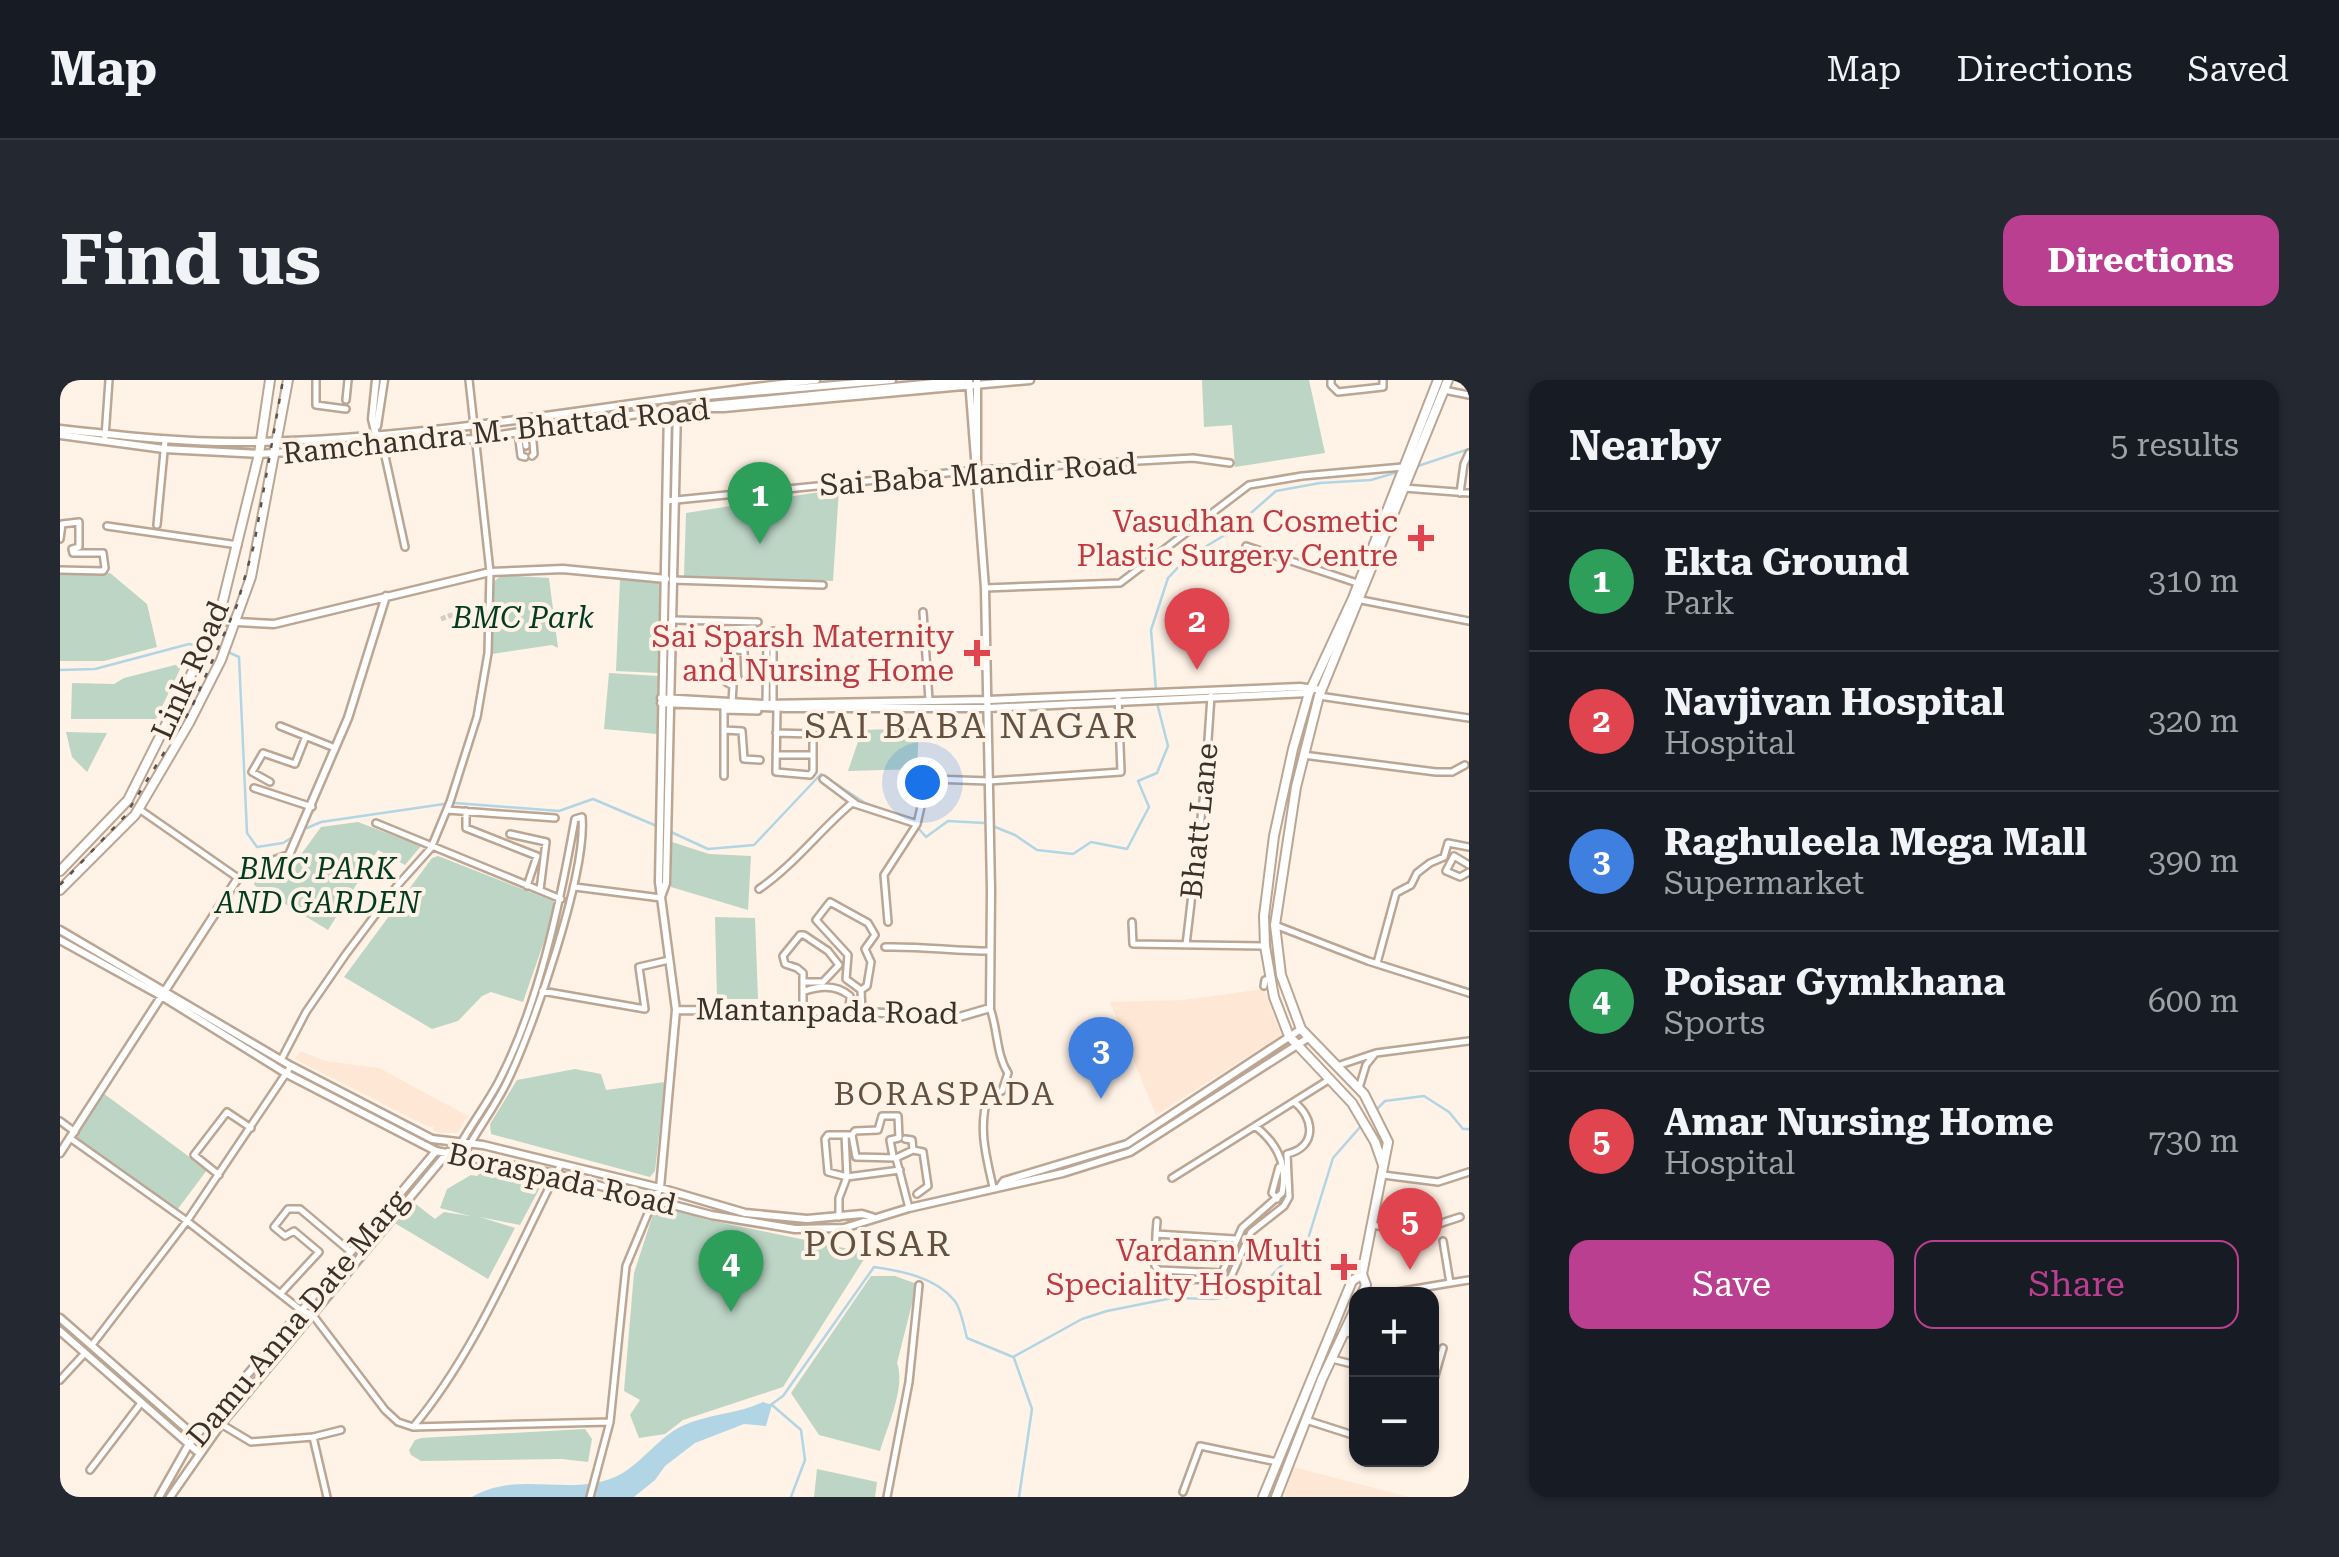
<!DOCTYPE html>
<html lang="en">
<head>
<meta charset="utf-8">
<style>
	body { margin:0; font-family:"Roboto Serif",serif; background:#242831; color:#f1f3f6 }
	.controls { position:absolute; right:30px; bottom:30px; display:grid; overflow:hidden; border-radius:20px; box-shadow:0 2px 8px #0004 }
	.controls button { width:90px; height:90px; display:grid; place-items:center; padding:0; border:0; border-bottom:2px solid #363941; background:#171b24; color:#f1f3f6; font:50px sans-serif }
	.you { position:absolute; left:862px; top:402px; width:35px; height:35px; margin:-25px; border:8px solid #fff; border-radius:50%; background:#1a73e8; box-shadow:0 0 0 15px #1a73e833 }
	.badge { display:grid; place-items:center; width:65px; height:65px; border-radius:50%; background:#ba3f90; color:#fff; font-size:32px; font-weight:700 }
	.pin { position:absolute; translate:-50% -82px; filter:drop-shadow(0 2px 5px #0008) }
	.pin::after { content:''; position:absolute; top:52px; width:35px; height:30px; background:inherit; clip-path:polygon(0 0,100% 0,50% 100%) }
	.list { margin:0; padding:0; list-style:none }
	h2 { display:flex; justify-content:space-between; align-items:center; height:130px; margin:0; padding:0 40px; font-size:42px }
	h2 small { font-size:32px; font-weight:400; color:#9ea1a6 }
	.list li { display:grid; grid-template-columns:65px 1fr auto; gap:30px; align-items:center; box-sizing:border-box; height:140px; padding:0 40px; border-top:2px solid #363941 }
	.list b { display:block; font-size:38px; white-space:nowrap }
	.list p { margin:0; font-size:32px; white-space:nowrap; color:#9ea1a6 }
	.list em { font-size:32px; font-style:normal; color:#9ea1a6 }
	.actions { display:flex; gap:20px; padding:30px 40px }
	.actions a { flex:1; padding:22px 0; border:2px solid #ba3f90; border-radius:20px; text-align:center; font-size:35px; color:#ba3f90 }
	.actions .main { background:#ba3f90; color:#fff }
	.map { position:relative; flex:none; width:1409px; height:1117px; overflow:hidden; border-radius:20px }
	header { display:flex; align-items:center; gap:60px; box-sizing:border-box; height:140px; padding:0 50px; background:#171b24; border-bottom:2px solid #363941 }
	header strong { font-size:48px }
	nav { display:flex; gap:55px; margin-inline-start:auto; font-size:35px }
	.intro { display:flex; align-items:center; justify-content:space-between; box-sizing:border-box; height:240px; padding:0 60px }
	h1 { margin:0; font-size:70px }
	.button { padding:25px 45px; border-radius:20px; background:#ba3f90; color:#fff; font-size:35px; font-weight:700 }
	main { display:flex; gap:60px; padding:0 60px }
	aside { flex:1; background:#171b24; border-radius:20px; box-shadow:0 2px 8px #0004 }
	.map>svg:first-child { display:block }
	.built { fill:#fee7d4 }
	.green { fill:#bcd5c5 }
	.water { fill:#b1d5e4 }
	.lines { fill:none; stroke-linecap:round; stroke-linejoin:round }
	.stream { stroke:#b1d5e4; stroke-width:2.5 }
	.street-tunnel { stroke:#d8cbc0; stroke-width:5; stroke-dasharray:5 2.5; stroke-linecap:butt }
	.street-casing { stroke:#bba694; stroke-width:10 }
	.secondary-casing { stroke:#bba694; stroke-width:11 }
	.primary-casing { stroke:#bba694; stroke-width:12 }
	.street { stroke:#fff; stroke-width:5 }
	.secondary { stroke:#fff; stroke-width:6 }
	.primary { stroke:#fff; stroke-width:8 }
	.rail { stroke:#5b524a; stroke-width:2.5; stroke-dasharray:5 10; stroke-linecap:butt }
	.health-dot { fill:#e0444e; stroke:#fff2e6; stroke-width:4 }
	.labels { text-anchor:middle; dominant-baseline:central; stroke-width:8; stroke-linejoin:round; paint-order:stroke }
	.street-label { font-size:30px; fill:#3a312a; stroke:#fff2e6 }
	.health-label { font-size:30px; fill:#be3a42; stroke:#fff2e6; text-anchor:end }
	.park-label { font-size:30px; font-style:italic; fill:#003b22; stroke:#fff2e6 }
	.neighbourhood-label { font-size:32px; letter-spacing:2.5px; fill:#635141; stroke:#fff2e6 }
	.quarter-label { font-size:35px; letter-spacing:2.5px; fill:#635141; stroke:#fff2e6 }
</style>
</head>
<body>
<header>
<strong>Map</strong>
<nav><a>Map</a><a>Directions</a><a>Saved</a></nav>
</header>
<div class="intro"><h1>Find us</h1><a class="button">Directions</a></div>
<main>
<div class="map">
<svg width="1409" height="1117" viewBox="0 0 1409 1117">
	<rect width="100%" height="100%" fill="#fff2e6"/>
	<path class="built" d="M1204,609L1221,655L1096,735L1050,622L1124,620Z
		M240,671L265,681L319,688L408,736L397,753H379L373,750L374,746L369,747L235,679Z
		M1233,1087L1349,1117H1224Z"/>
	<path class="green" d="M1142,0H1249L1265,73L1175,87L1172,45L1144,47Z
		M779,109L773,201L624,196L626,133Z
		M0,192L50,193L87,224L97,267L44,281H0Z
		M442,195L489,198L498,268L492,265L432,274V203Z
		M560,199L600,202L598,293L556,291Z
		M123,283L96,339H11L12,303L54,304L64,298Z
		M549,293L598,296L597,354L544,349Z
		M859,348L857,389L788,391L802,350Z
		M6,352L47,353L27,392L12,377Z
		M298,442L361,466L345,485L318,470L268,550L194,505L196,497L208,489L237,480L261,447Z
		M612,462L649,474L691,476L688,530L611,507Z
		M378,476L493,521L496,527L463,622L431,612L422,616L398,641L372,649L284,597L372,478Z
		M655,537L695,538L698,619H657Z
		M515,689L541,694L546,710L605,702L595,791L590,797L431,754L430,744L457,700Z
		M43,713L147,790L117,830L13,758Z
		M426,788L483,802L460,845L420,837L455,848L428,899L333,842L353,822L375,839L384,832L410,836L380,828L387,809L411,795L417,796Z
		M597,822L644,839L808,873L723,1007L623,1040L605,1054L579,1058L570,1035L580,1020L564,1011L574,893Z
		M811,896H835L857,904L837,983C846,1007 827,1047 820,1071L759,1055L731,1013Z
		M525,1049L532,1059L528,1082L502,1079L361,1081L351,1075L349,1070L355,1060L361,1058Z
		M757,1089L817,1102L815,1117H754Z"/>
	<path class="water" d="M703,1022L712,1025L706,1046L684,1044L635,1063L605,1086L595,1100L574,1117H412C456,1090 509,1117 555,1097C580,1086 597,1058 622,1046C647,1034 678,1034 703,1022Z"/>
	<g class="lines">
		<path class="stream" d="M1355,87L1409,69
			M168,272L179,277L187,453L197,467L223,463L236,455
			M0,290L35,289L129,264L140,266
			M1096,310L1091,250L1108,198L1127,178L1168,153L1216,111L1260,103L1311,100L1338,92
			M395,423L499,431L533,419L599,447
			M935,447L955,455L977,470L1013,474L1031,462L1067,469L1089,427L1078,401L1097,393L1108,366L1097,323
			M247,448L261,442L384,424
			M859,449L866,457L888,441L924,443
			M611,452L648,469L694,465L761,394L805,423L852,440
			M1317,729L1325,721L1364,716L1389,732L1403,749H1409
			M954,978L972,1029L959,1117
			M712,1025L741,1050L745,1080L731,1117
			M709,1026L723,1016L814,887C841,891 875,897 894,920C901,928 904,947 907,958L953,977L1022,939L1047,931L1112,918L1155,919L1195,912L1248,859L1273,778L1301,746"/>
		<path class="street-tunnel" d="M381,239L394,234"/>
		<defs>
			<path id="street" d="M256,0V25L286,29
				M1271,0V5L1278,12L1323,7V0
				M1384,10L1409,15
				M286,20L288,0
				M464,51L466,66
				M458,52L461,76L465,77
				M45,57L49,0
				M323,67L345,167
				M472,76L474,74L472,50
				M1344,108L1409,113
				M1400,113L1404,84L1409,73
				M606,121L917,90L1133,78L1170,83
				M97,145L105,61
				M47,146L178,165
				M0,159L2,144L19,142V167L12,169L13,173H43L45,188L43,191L0,190
				M1186,166L1297,203
				M612,200L763,205
				M925,208L1060,203L1189,105L1242,96L1343,87
				M1296,219L1409,241
				M863,232L869,320
				M612,240L698,242
				M713,251V324
				M665,268L684,271L685,295L707,296
				M1259,316L1409,338
				M672,322L673,306L666,302L665,249L694,248L698,260L707,262L706,324
				M664,327V396
				M717,328L716,392L750,395L753,391V328
				M664,330L698,331
				M220,346L275,368
				M664,350L682,351L684,379L700,380
				M716,353L753,354
				M716,375H753
				M1243,375L1376,392H1392L1405,385
				M763,399L795,423
				M210,402L192,392L203,373L235,384L246,356
				M194,408L252,427
				M79,429L178,498
				M387,430L495,438
				M406,431V448L477,476L467,506
				M316,443L501,519
				M450,454L486,462L480,510
				M1409,485L1394,476L1386,491L1400,497L1409,492
				M515,507L601,518
				M699,509C733,486 760,450 792,423L857,444L866,405L872,399L929,401L1061,392L1058,314
				M828,542L824,495L857,444
				M1072,542L1073,564L1203,566
				M1215,545L1308,581L1409,613
				M1126,565L1145,404L1151,316
				M825,567C862,566 894,571 930,571
				M1317,583L1336,513L1351,505L1357,493L1370,483L1384,477L1388,463L1409,467
				M743,602H763L779,585L768,571L744,555H740L723,576L725,584L737,588L743,593V631
				M1204,606L1205,600L1211,598
				M801,610L786,599L788,575L756,540L770,522L808,543L815,555L805,569L811,582L807,606L801,610L802,632
				M482,611L585,629L579,587L609,580
				M745,611C762,605 777,605 790,616L789,632
				M930,628C938,650 936,674 948,693L942,711L928,716C918,747 926,776 933,807
				M221,680L246,632L286,574L337,506L371,468L390,422L417,337L428,273L430,192L409,0
				M1277,686L1316,673L1409,661
				M1299,708L1306,685L1314,675
				M0,741L15,752
				M785,755L787,797L768,792L765,759L768,755H792
				M10,758L127,841L242,931L252,934L325,1030L338,1042L353,1047C416,972 456,871 501,784
				M845,759L852,760L853,770
				M395,774C408,748 426,726 439,701C479,624 500,523 515,439L522,437C527,493 473,649 447,702C435,727 417,750 404,775
				M1227,774C1257,767 1255,738 1234,722
				M833,776L830,760L839,758L838,736H822L818,750L795,751L792,755L796,777L836,778L849,828
				M836,778L853,770L863,772L868,806L857,814
				M159,795L134,775L167,732L191,748
				M1323,795L1378,802L1409,792
				M1112,798L1270,699
				M1217,819L1212,813L1219,787
				M779,837V818L787,797L840,790
				M1312,845L1354,852L1400,837
				M1096,854L1097,841
				M1175,859L1096,854L1095,886L1099,890L1162,893L1182,848L1222,813C1228,785 1217,763 1195,746
				M1090,900L1170,899L1191,852L1224,826L1229,817L1227,774
				M1390,903L1409,900
				M221,913L259,872L234,851L225,856L214,847L228,829H240L291,872
				M1325,914L1390,903L1383,861
				M1284,953L1296,954
				M32,965L127,841L231,686
				M1272,979L1296,985
				M0,1000L25,973
				M1372,1006L1383,968
				M1246,1040L1296,1056
				M161,1044L191,1062L253,1057L281,1050
				M353,1047L550,1042L566,886L594,819
				M253,1057L267,1117
				M30,1090L81,1023
				M1123,1112L1140,1066L1217,1082
				M530,1117L550,1042
				M827,1117L849,1002L859,905"/>
			<path id="secondary" d="M917,0V82
				M646,16L832,0
				M651,25L904,0
				M608,30L599,502L616,630
				M317,46L324,0
				M0,49C63,56 126,63 189,62C379,60 568,20 756,0
				M0,55L104,69L199,74L414,59L617,28H664L970,0
				M316,55L312,39L316,0
				M158,241L214,244L430,192L503,189L606,199
				M601,318L706,324L928,320L1240,307L1262,310
				M601,323L726,328H928L1249,313
				M601,517L606,503L617,28
				M0,550L231,686L372,759L423,765L600,808L685,833L747,839L802,834L812,837
				M0,560L103,617L227,694L376,771L495,794L651,835L735,849L784,848L849,828L1003,793L1070,772L1248,658
				M0,773L178,498L195,487L229,475L288,338L326,216
				M941,805L944,801L1067,764L1241,649
				M595,818L600,808L616,630L808,632L896,638L930,628L931,510L925,208L909,0
				M0,938L145,1065
				M0,951L139,1073
				M99,1117L129,1064L376,771
				M110,1117L161,1044L388,772"/>
			<path id="primary" d="M0,491L68,420L158,241L199,74L210,0
				M0,510L75,435L129,343L161,280L191,197L228,0
				M1323,785L1315,762L1292,723L1229,656L1214,617L1205,566L1204,536L1214,456L1233,369L1249,313L1293,218L1378,0
				M1302,914L1306,905L1302,894L1328,762L1304,714L1241,649L1221,595L1215,545L1236,407L1259,316L1388,0
				M1203,1117L1292,901L1302,894
				M1216,1117L1262,999L1296,927"/>
		</defs>
		<use href="#street" class="street-casing"/>
		<use href="#secondary" class="secondary-casing"/>
		<use href="#primary" class="primary-casing"/>
		<use href="#street" class="street"/>
		<use href="#secondary" class="secondary"/>
		<use href="#primary" class="primary"/>
		<path class="rail" d="M0,505L65,436L131,329L177,225L194,165L223,0"/>
	</g>
	<g class="health-dot">
		<path d="M1356 143h10v10h10v10h-10v10h-10v-10h-10v-10h10z"/>
		<path d="M912 258h10v10h10v10h-10v10h-10v-10h-10v-10h10z"/>
		<path d="M1279 872h10v10h10v10h-10v10h-10v-10h-10v-10h10z"/>
	</g>
	<g class="labels">
		<g class="street-label">
			<text transform="translate(436 51) rotate(-6)">Ramchandra M. Bhattad Road</text>
			<text transform="translate(918 94) rotate(-4)">Sai Baba Mandir Road</text>
			<text transform="translate(130 290) rotate(-66)">Link Road</text>
			<text transform="translate(1139 441) rotate(-84)">Bhatt Lane</text>
			<text transform="translate(767 631) rotate(1)">Mantanpada Road</text>
			<text transform="translate(502 799) rotate(13)">Boraspada Road</text>
			<text transform="translate(237 938) rotate(-50)">Damu Anna Date Marg</text>
		</g>
		<g class="health-label">
			<text x="1338" y="141">Vasudhan Cosmetic<tspan x="1338" dy="34">Plastic Surgery Centre</tspan></text>
			<text x="894" y="256">Sai Sparsh Maternity<tspan x="894" dy="34">and Nursing Home</tspan></text>
			<text x="1262" y="870">Vardann Multi<tspan x="1262" dy="34">Speciality Hospital</tspan></text>
		</g>
		<g class="park-label">
			<text x="463" y="237">BMC Park</text>
			<text x="258" y="488">BMC PARK<tspan x="258" dy="34">AND GARDEN</tspan></text>
		</g>
		<g class="neighbourhood-label">
			<text x="885" y="714">BORASPADA</text>
		</g>
		<g class="quarter-label">
			<text x="912" y="346">SAI BABA NAGAR</text>
			<text x="818" y="864">POISAR</text>
		</g>
	</g>
</svg>
<div class="controls">
<button>+</button>
<button>−</button>
</div>
<div class="you"></div>
<div class="pin badge" style="left:700px;top:164px;background:#2e9e5b">1</div>
<div class="pin badge" style="left:1137px;top:290px;background:#e0444e">2</div>
<div class="pin badge" style="left:1041px;top:719px;background:#3f7fe0">3</div>
<div class="pin badge" style="left:671px;top:932px;background:#2e9e5b">4</div>
<div class="pin badge" style="left:1350px;top:890px;background:#e0444e">5</div>
</div>
<aside>
<h2>Nearby<small>5 results</small></h2>
<ul class="list">
<li><span class="badge" style="background:#2e9e5b">1</span><div><b>Ekta Ground</b><p>Park</p></div><em>310 m</em></li>
<li><span class="badge" style="background:#e0444e">2</span><div><b>Navjivan Hospital</b><p>Hospital</p></div><em>320 m</em></li>
<li><span class="badge" style="background:#3f7fe0">3</span><div><b>Raghuleela Mega Mall</b><p>Supermarket</p></div><em>390 m</em></li>
<li><span class="badge" style="background:#2e9e5b">4</span><div><b>Poisar Gymkhana</b><p>Sports</p></div><em>600 m</em></li>
<li><span class="badge" style="background:#e0444e">5</span><div><b>Amar Nursing Home</b><p>Hospital</p></div><em>730 m</em></li>
</ul>
<div class="actions"><a class="main">Save</a><a>Share</a></div>
</aside>
</main>
</body>
</html>
